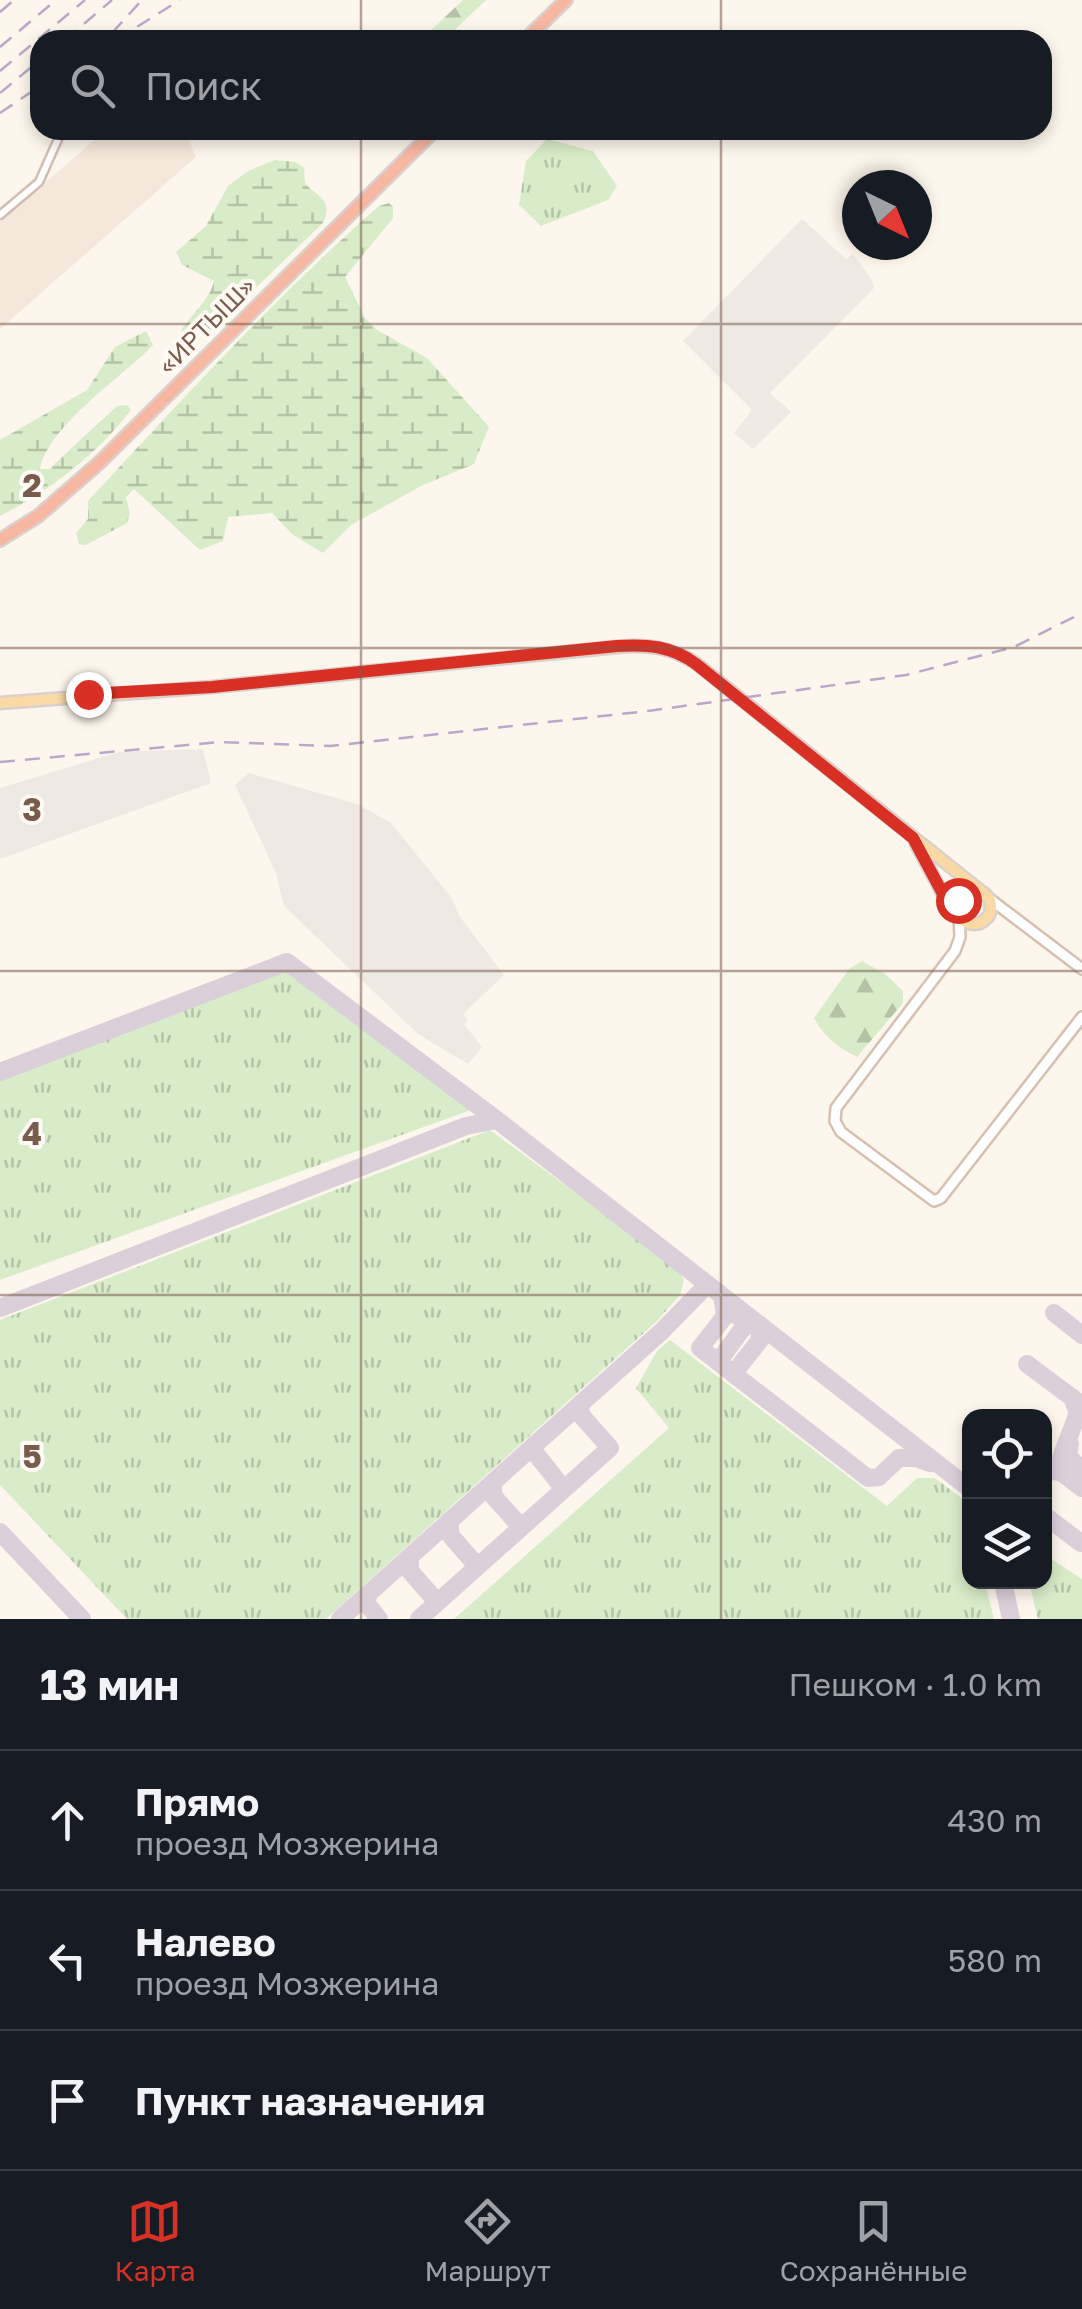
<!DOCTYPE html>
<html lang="ru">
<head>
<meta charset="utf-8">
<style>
	body { margin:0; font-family:"Golos Text",sans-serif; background:#20242c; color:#f1f3f6 }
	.controls { position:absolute; right:30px; bottom:30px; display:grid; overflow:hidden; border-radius:20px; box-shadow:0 5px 15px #0003 }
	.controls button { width:90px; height:90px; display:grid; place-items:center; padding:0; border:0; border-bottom:2px solid #363941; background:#171b24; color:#f1f3f6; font:50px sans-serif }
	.compass { position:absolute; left:842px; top:170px; width:90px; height:90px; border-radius:50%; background:#171b24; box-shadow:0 5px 15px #0003; rotate:137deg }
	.stop { position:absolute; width:30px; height:30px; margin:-22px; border:8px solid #d93025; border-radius:50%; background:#fff }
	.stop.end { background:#d93025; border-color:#fff; box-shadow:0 2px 10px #0008 }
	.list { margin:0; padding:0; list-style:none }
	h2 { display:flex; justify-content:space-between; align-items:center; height:130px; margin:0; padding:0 40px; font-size:42px }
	h2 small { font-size:32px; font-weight:400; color:#9ea1a6 }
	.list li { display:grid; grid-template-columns:65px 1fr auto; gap:30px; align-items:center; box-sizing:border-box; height:140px; padding:0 40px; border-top:2px solid #363941 }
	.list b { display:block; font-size:38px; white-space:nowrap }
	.list p { margin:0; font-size:32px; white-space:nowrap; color:#9ea1a6 }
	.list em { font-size:32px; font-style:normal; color:#9ea1a6 }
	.icon { flex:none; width:55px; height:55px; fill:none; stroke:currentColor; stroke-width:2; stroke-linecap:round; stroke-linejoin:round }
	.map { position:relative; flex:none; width:1082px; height:1619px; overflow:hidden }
	.search { position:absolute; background:#171b24; box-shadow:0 5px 15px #0003; left:30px; right:30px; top:30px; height:110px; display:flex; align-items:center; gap:25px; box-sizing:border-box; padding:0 35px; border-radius:30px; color:#9ea1a6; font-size:38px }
	.sheet { height:550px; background:#171b24 }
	nav { display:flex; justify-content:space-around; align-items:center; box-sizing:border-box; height:140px; border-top:2px solid #363941; background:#171b24; font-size:28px; color:#9ea1a6 }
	nav a { display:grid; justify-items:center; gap:5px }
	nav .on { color:#d93025 }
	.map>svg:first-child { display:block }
	.residential { fill:#f5e8da }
	.industrial { fill:#efe9e4 }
	.grass { fill:url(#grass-tufts) }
	.forest { fill:url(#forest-firs) }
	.wetland { fill:url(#wetland-marsh) }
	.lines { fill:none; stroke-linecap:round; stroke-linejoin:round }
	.taxiway { stroke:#dbcfda; stroke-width:18 }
	.street-casing { stroke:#d1beb0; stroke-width:11 }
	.secondary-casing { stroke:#d6c0b0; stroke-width:14 }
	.primary-casing { stroke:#dad1cd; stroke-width:15 }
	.highway-casing { stroke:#dad1cd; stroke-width:16 }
	.street { stroke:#fff; stroke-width:6 }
	.secondary { stroke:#fff; stroke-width:9 }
	.primary { stroke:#fbd9a5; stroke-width:10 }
	.highway { stroke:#f7b7a3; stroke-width:11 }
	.rail { stroke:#b9a8c9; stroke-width:2.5; stroke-dasharray:15 10; stroke-linecap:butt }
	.route { stroke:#d93025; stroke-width:12 }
	.grid { fill:none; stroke:#7a5c4d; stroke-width:2.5; stroke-opacity:0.55 }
	.labels { text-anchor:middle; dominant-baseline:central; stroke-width:8; stroke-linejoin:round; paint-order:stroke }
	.street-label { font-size:25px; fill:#7a5c4d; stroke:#fffaf3 }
	.grid-label { font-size:32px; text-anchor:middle; font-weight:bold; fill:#7a5c4d; stroke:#fffaf3; stroke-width:8; stroke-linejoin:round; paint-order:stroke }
</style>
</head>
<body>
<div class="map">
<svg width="1082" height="1619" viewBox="0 0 1082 1619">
	<defs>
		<pattern id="grass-tufts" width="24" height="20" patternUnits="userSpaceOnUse" patternTransform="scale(2.5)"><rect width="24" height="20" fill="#d8ecc9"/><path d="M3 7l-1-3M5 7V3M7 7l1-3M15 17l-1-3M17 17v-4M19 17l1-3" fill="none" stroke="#b4c2a5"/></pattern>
		<pattern id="forest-firs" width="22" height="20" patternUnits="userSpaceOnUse" patternTransform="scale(2.5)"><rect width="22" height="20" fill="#d8ecc9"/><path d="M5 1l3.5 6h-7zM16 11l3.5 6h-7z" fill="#b4c2a5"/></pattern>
		<pattern id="wetland-marsh" width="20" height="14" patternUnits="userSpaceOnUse" patternTransform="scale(2.5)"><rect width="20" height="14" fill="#d8ecc9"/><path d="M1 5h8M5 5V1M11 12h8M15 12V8" fill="none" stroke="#b4c2a5"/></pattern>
	</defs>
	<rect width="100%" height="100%" fill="#fdf6ec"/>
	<path class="residential" d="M106,130H178L187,135L196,157L0,329V222Z"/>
	<path class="industrial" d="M802,219L846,259L853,254L872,280L874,288L770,393L791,412L753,449L734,433L752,410L683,341Z
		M203,749L211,783L0,859V788L119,752Z
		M249,773L357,804L391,823L451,897L460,917L504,975L463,1014L468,1020L464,1024L482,1047L468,1064L418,1034L284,906L276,873L235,785Z"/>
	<path class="grass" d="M547,139L593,151L617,186L608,200L541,226L519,205L526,161Z
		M290,968L471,1110L0,1280V1079Z
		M490,1130L677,1267L684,1280L680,1295L656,1322L326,1619H127L0,1485V1320Z
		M670,1340L887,1506L917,1478H935L968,1503L970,1582H985L994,1619H454L669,1428L636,1388L657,1351Z
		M1045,1555L1082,1579V1619H1038L1029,1582H1044Z"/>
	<path class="forest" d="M463,0H486L444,40H434L428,33Z
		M862,961L885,974L903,991V1003L857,1057C839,1048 824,1037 814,1018L849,969Z"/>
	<path class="wetland" d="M275,160L296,162L304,168L305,183C318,198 334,199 323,223L211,331L190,337L181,331C191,314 210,300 214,281L182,265L176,252L206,226L228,186L248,171Z
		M389,203L393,207V218L345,277L365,318L377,330L427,358L489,427L474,464L421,486L351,525L323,553L293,535L272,513L228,517L223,541L200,550L134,489L126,497L130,514L127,523L86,545L79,544L76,533L88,519V501C182,400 275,297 379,206Z
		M146,331L153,345C122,377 48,426 40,469H49L117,406L127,405L131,410C96,455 51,490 0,516V440L87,390L115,347Z"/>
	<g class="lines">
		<path class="taxiway" d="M0,1072L287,962L497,1120
			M722,1296L725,1316L700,1348L868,1478L879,1477L899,1458H916L930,1463
			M0,1308L466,1126L497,1120L970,1489
			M1054,1313L1082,1335
			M718,1362L743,1328L744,1313L735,1315
			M1027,1364L1082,1405
			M733,1374L760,1340L759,1324L754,1326
			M1070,1444L1068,1456L1082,1470
			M534,1445L536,1454L563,1488
			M1044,1470L1061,1472L1082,1488
			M1065,1475L1060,1460L1078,1413L1072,1397
			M492,1483L494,1497L521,1527
			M1044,1515L1081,1543
			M449,1521L451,1536L477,1566
			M0,1532L82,1619
			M410,1557V1571L437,1602
			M1003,1582L1011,1619
			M368,1594L367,1604L379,1619
			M340,1619L662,1331L707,1285
			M419,1619L610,1448L581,1415L580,1404"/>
		<defs>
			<path id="street" d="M0,215L39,182L59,137"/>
			<path id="secondary" d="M986,896L1082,969
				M959,916L960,937L955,951L836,1108L835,1121L841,1132L934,1201L941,1198L1082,1017"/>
			<path id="primary" d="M0,703L212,687L617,647C647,644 671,647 697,664L982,892
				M916,844L944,896L958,915
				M957 907a17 17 0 1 1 34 0a17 17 0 1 1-34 0Z"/>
			<path id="highway" d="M525,40L566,0
				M0,540L38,516L99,463L435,130"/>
		</defs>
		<use href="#street" class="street-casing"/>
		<use href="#secondary" class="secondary-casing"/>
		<use href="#primary" class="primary-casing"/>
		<use href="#highway" class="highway-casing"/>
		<use href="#street" class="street"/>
		<use href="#secondary" class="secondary"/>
		<use href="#primary" class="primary"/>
		<use href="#highway" class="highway"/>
		<path class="rail" d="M0,12L14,0
			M112,33L142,0
			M65,40L112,0
			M116,40L180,0
			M0,47L56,0
			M0,71L85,0
			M0,93L40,60
			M0,113L40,86
			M0,762L220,742L330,746L648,711L906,675L1014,647L1082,613"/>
	</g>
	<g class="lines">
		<path class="route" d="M88,694L212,687L617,646C647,644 672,646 696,664L913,838L944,896L959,916L958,900"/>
	</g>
	<path class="grid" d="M361,0V40M721,0V40M361,130V1619M721,130V1619M0,324H1082M0,648H1082M0,971H1082M0,1295H1082"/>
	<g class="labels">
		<g class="street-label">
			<text transform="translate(206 325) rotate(-45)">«ИРТЫШ»</text>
		</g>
	</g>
	<g class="grid-label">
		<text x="32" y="497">2</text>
		<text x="32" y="821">3</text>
		<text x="32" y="1145">4</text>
		<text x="32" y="1468">5</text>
	</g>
</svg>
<div class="controls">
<button><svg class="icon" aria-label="locate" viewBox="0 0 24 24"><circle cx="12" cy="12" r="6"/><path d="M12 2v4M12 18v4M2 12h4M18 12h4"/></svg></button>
<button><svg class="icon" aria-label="layers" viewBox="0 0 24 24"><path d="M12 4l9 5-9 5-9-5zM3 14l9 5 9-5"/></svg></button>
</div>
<svg class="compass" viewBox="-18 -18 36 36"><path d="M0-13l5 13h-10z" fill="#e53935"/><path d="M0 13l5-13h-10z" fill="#9ea1a6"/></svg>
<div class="stop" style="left:958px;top:900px"></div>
<div class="stop end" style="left:88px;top:694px"></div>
<div class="search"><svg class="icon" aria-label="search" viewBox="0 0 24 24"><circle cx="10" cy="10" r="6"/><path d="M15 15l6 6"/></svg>Поиск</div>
</div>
<section class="sheet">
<h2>13 мин<small>Пешком · 1.0 km</small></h2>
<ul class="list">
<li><svg class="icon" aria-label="ahead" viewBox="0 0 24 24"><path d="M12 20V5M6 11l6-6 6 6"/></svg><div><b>Прямо</b><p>проезд Мозжерина</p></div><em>430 m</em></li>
<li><svg class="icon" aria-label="left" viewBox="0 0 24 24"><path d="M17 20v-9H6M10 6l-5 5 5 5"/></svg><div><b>Налево</b><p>проезд Мозжерина</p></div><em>580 m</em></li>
<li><svg class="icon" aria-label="arrive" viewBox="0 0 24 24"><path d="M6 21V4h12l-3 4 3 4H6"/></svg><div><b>Пункт назначения</b></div></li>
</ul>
</section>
<nav>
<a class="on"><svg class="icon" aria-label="map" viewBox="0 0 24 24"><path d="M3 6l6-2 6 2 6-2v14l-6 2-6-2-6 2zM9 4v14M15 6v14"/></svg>Карта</a>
<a><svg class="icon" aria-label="directions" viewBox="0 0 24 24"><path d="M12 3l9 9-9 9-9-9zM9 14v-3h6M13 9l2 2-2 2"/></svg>Маршрут</a>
<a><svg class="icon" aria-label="saved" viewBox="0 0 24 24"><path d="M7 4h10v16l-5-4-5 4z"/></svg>Сохранённые</a>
</nav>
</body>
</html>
